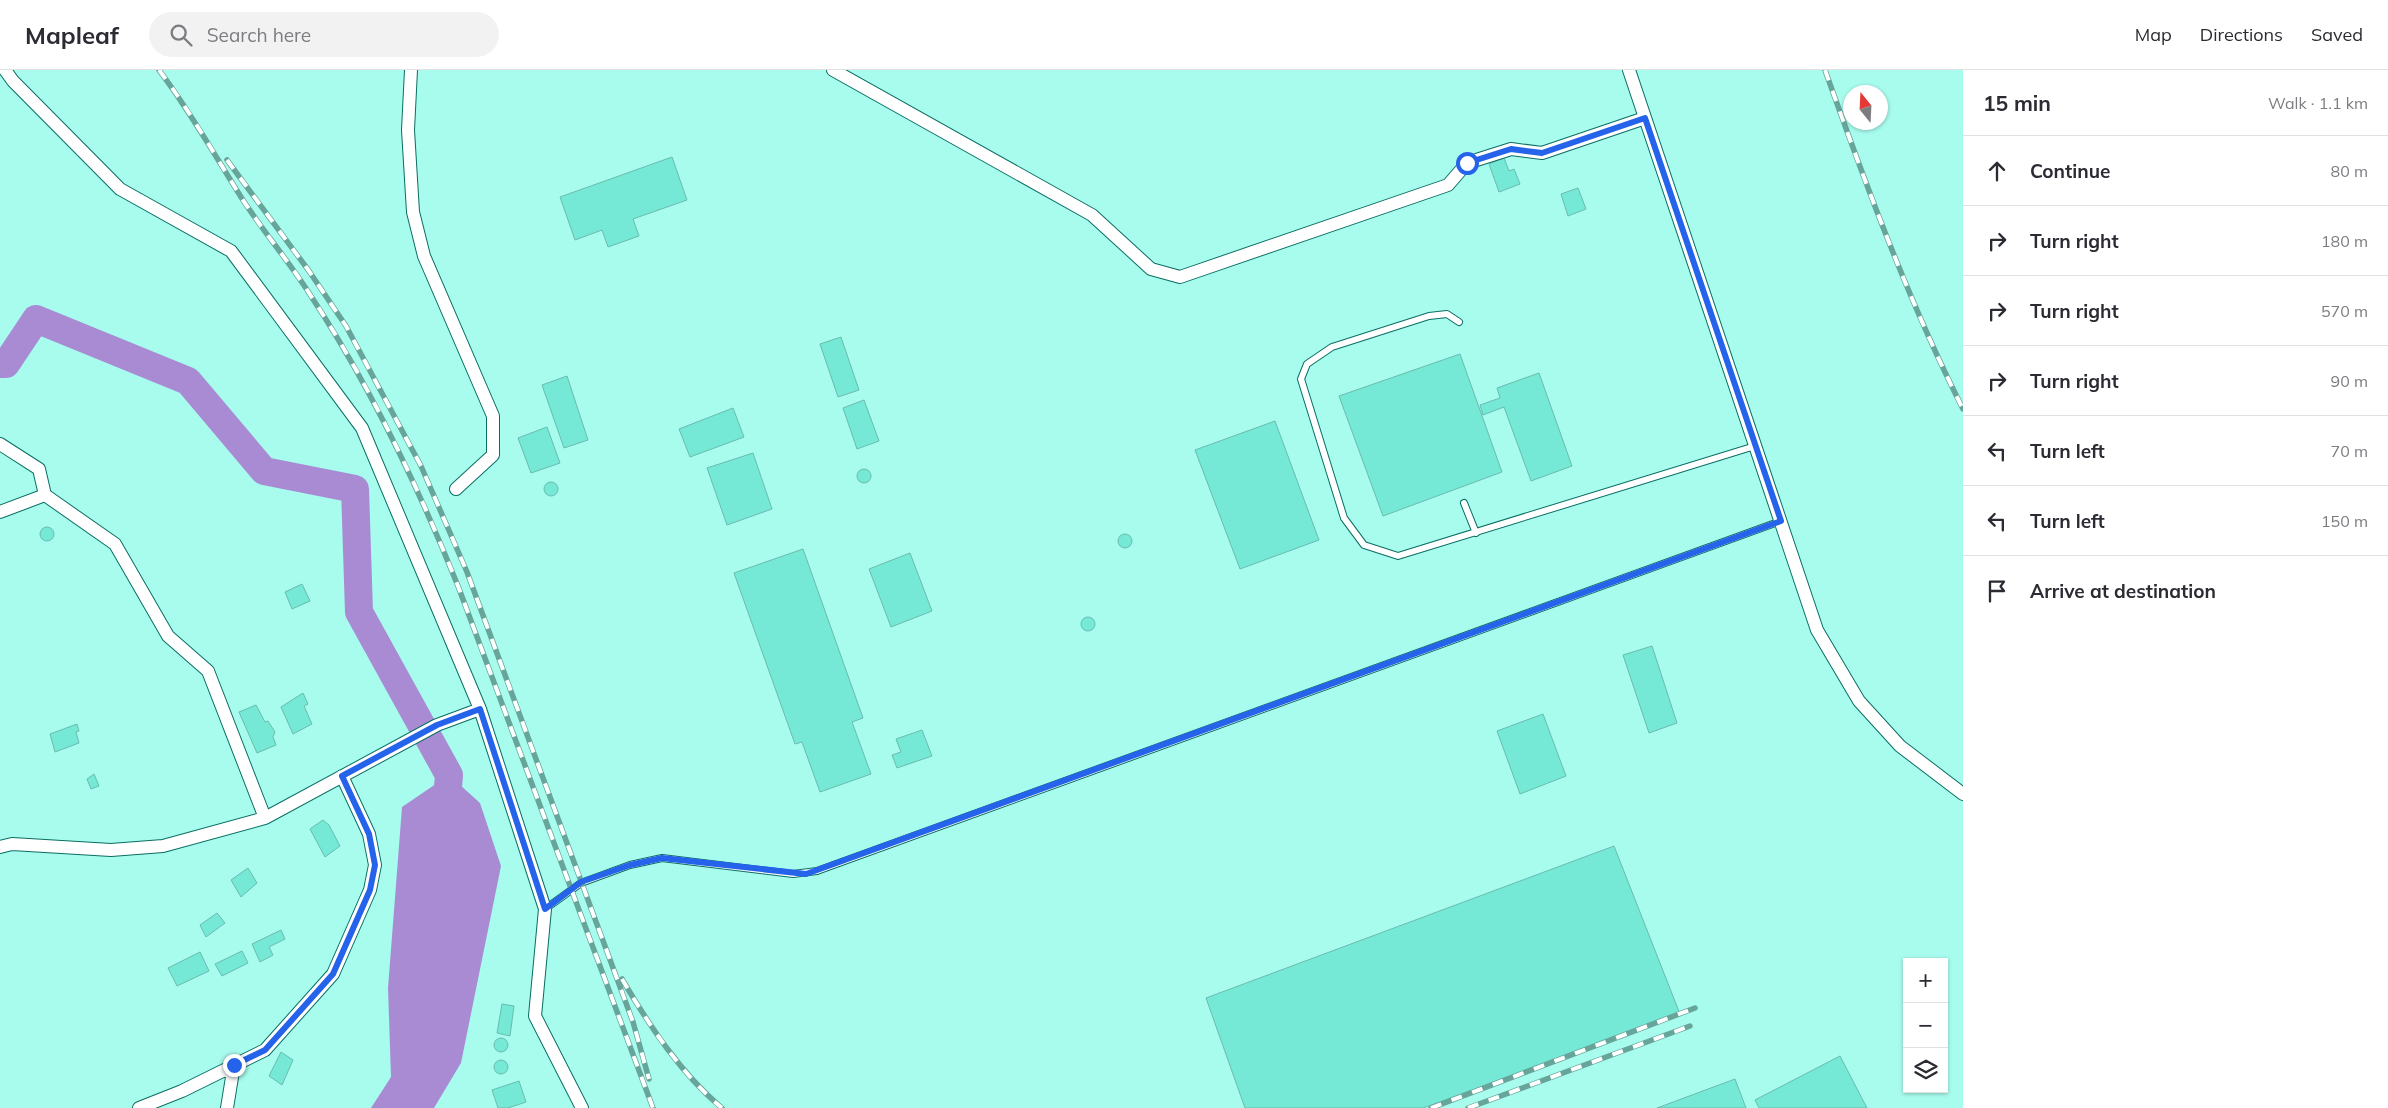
<!DOCTYPE html>
<html lang="en">
<head>
<meta charset="utf-8">
<style>
	body { margin:0; font-family:Mulish,sans-serif; background:#f2f2f3; color:#2b2b33 }
	.controls { position:absolute; right:15px; bottom:15px; display:grid; overflow:hidden; border-radius:0px; box-shadow:0 1px 4px #0004 }
	.controls button { width:45px; height:45px; display:grid; place-items:center; padding:0; border:0; border-bottom:1px solid #e1e1e2; background:#fff; color:#2b2b33; font:25px sans-serif }
	.compass { position:absolute; left:1843px; top:15px; width:45px; height:45px; border-radius:50%; background:#fff; box-shadow:0 1px 4px #0004; rotate:342deg }
	.stop { position:absolute; width:15px; height:15px; margin:-11px; border:4px solid #2563eb; border-radius:50%; background:#fff }
	.stop.end { background:#2563eb; border-color:#fff; box-shadow:0 1px 5px #0008 }
	.list { margin:0; padding:0; list-style:none }
	h2 { display:flex; justify-content:space-between; align-items:center; height:65px; margin:0; padding:0 20px; font-size:21px }
	h2 small { font-size:16px; font-weight:400; color:#7c7c81 }
	.list li { display:grid; grid-template-columns:32px 1fr auto; gap:15px; align-items:center; box-sizing:border-box; height:70px; padding:0 20px; border-top:1px solid #e1e1e2 }
	.list b { display:block; font-size:19px; white-space:nowrap }
	.list em { font-size:16px; font-style:normal; color:#7c7c81 }
	.icon { flex:none; width:28px; height:28px; fill:none; stroke:currentColor; stroke-width:2; stroke-linecap:round; stroke-linejoin:round }
	.map { position:relative; flex:none; width:1963px; height:1038px; overflow:hidden }
	header { display:flex; align-items:center; gap:30px; box-sizing:border-box; height:70px; padding:0 25px; background:#fff; border-bottom:1px solid #e1e1e2 }
	header strong { font-size:24px }
	nav { display:flex; gap:28px; margin-inline-start:auto; font-size:18px }
	.search { width:350px; height:45px; background:#f2f2f3; display:flex; align-items:center; gap:12px; box-sizing:border-box; padding:0 18px; border-radius:28px; color:#7c7c81; font-size:19px }
	main { display:flex }
	aside { flex:1; background:#fff }
	.map>svg:first-child { display:block }
	.water { fill:#a98bd3 }
	.lines { fill:none; stroke-linecap:round; stroke-linejoin:round }
	.river { stroke:#a98bd3; stroke-width:28 }
	.building { fill:#75e8d6; stroke:#69bcaf }
	.lane-casing { stroke:#0a6e63; stroke-width:8 }
	.street-casing { stroke:#0a6e63; stroke-width:14 }
	.lane { stroke:#fff; stroke-width:6 }
	.street { stroke:#fff; stroke-width:12 }
	.rail-casing { stroke:#67a49a; stroke-width:5.5 }
	.rail { stroke:#fff; stroke-width:4; stroke-dasharray:11; stroke-linecap:butt }
	.route { stroke:#2563eb; stroke-width:6 }
</style>
</head>
<body>
<header>
<strong>Mapleaf</strong>
<div class="search"><svg class="icon" aria-label="search" viewBox="0 0 24 24"><circle cx="10" cy="10" r="6"/><path d="M15 15l6 6"/></svg>Search here</div>
<nav><a>Map</a><a>Directions</a><a>Saved</a></nav>
</header>
<main>
<div class="map">
<svg width="1963" height="1038" viewBox="0 0 1963 1038">
	<rect width="100%" height="100%" fill="#a8fcee"/>
	<path class="water" d="M449,705L480,733L501,796L461,993L434,1038H371L391,1007L388,918L402,737Z"/>
	<g class="lines">
		<path class="river" d="M0,294H6L36,249L188,311L264,401L355,419L359,542L449,705L446,742"/>
	</g>
	<path class="building" d="M672,87L687,130L633,149L639,166L608,177L602,160L575,170L560,127Z
		M1504,88L1509,101L1514,99L1520,114L1499,122L1489,94Z
		M1578,118L1586,139L1568,146L1561,124Z
		M841,267L859,320L838,327L820,274Z
		M1460,284L1502,402L1383,446L1339,326Z
		M1539,303L1572,396L1531,411L1504,337L1483,345L1480,335L1500,328L1497,318Z
		M567,306L588,370L564,378L542,315Z
		M864,330L879,371L857,379L843,338Z
		M733,338L744,367L690,387L679,359Z
		M1275,351L1319,470L1240,499L1195,380Z
		M547,357L560,393L531,403L518,368Z
		M753,383L772,439L727,455L707,398Z
		M857 406a7 7 0 1 1 14 0a7 7 0 1 1-14 0Z
		M544 419a7 7 0 1 1 14 0a7 7 0 1 1-14 0Z
		M40 464a7 7 0 1 1 14 0a7 7 0 1 1-14 0Z
		M1118 471a7 7 0 1 1 14 0a7 7 0 1 1-14 0Z
		M803,479L863,648L852,652L871,704L820,722L802,672L795,674L734,503Z
		M910,483L932,541L891,557L869,499Z
		M302,514L310,531L292,539L285,522Z
		M1081 554a7 7 0 1 1 14 0a7 7 0 1 1-14 0Z
		M1652,576L1677,653L1649,663L1623,585Z
		M303,623L308,634L304,636L312,654L293,664L281,637Z
		M256,635L265,652L268,651L275,662L273,667L276,675L257,683L239,642Z
		M1543,644L1566,706L1520,724L1497,661Z
		M77,654L79,661L76,662L79,673L55,682L50,664Z
		M922,660L932,686L897,698L892,685L901,682L896,669Z
		M94,704L99,716L91,719L87,709Z
		M323,750L329,755L340,776L325,787L310,759Z
		M1614,776L1680,944L1423,1038H1245L1206,928Z
		M248,798L257,813L241,827L231,810Z
		M217,843L225,853L206,867L200,855Z
		M281,860L285,869L269,877L273,885L260,892L252,874Z
		M242,881L248,893L222,906L215,894Z
		M200,882L209,901L177,916L168,898Z
		M502,934L514,936L510,966L497,963Z
		M494 975a7 7 0 1 1 14 0a7 7 0 1 1-14 0Z
		M281,982L293,990L282,1015L269,1006Z
		M1840,986L1867,1038H1759L1755,1030Z
		M494 997a7 7 0 1 1 14 0a7 7 0 1 1-14 0Z
		M1735,1009L1746,1038H1657Z
		M519,1011L526,1032L508,1038H498L492,1020Z"/>
	<g class="lines">
		<defs>
			<path id="lane" d="M1459,252L1447,244L1429,246L1332,277L1307,294L1301,309L1344,448L1364,475L1398,486L1755,376
				M1464,433L1476,463
				M545,839L581,813L630,795L662,788L793,804L817,801L1781,451"/>
			<path id="street" d="M5,0L13,11L120,119L231,181L362,358L480,639L545,839L535,946L582,1038
				M411,0L408,60L413,142L424,186L493,346V385L456,419
				M833,0L1092,145L1151,199L1180,207L1448,115L1467,93L1511,79L1542,83L1645,48
				M1629,0L1817,560L1859,631L1900,676L1963,724
				M0,374L39,399L45,425L115,474L168,566L208,601L265,748
				M0,442L45,425
				M0,777L12,774L111,780L163,776L265,748L437,655L480,639
				M139,1038L182,1021L265,980L333,904L370,820L375,795L369,764L342,706
				M227,1038L234,995"/>
		</defs>
		<use href="#lane" class="lane-casing"/>
		<use href="#street" class="street-casing"/>
		<use href="#lane" class="lane"/>
		<use href="#street" class="street"/>
		<defs>
			<path id="rail" d="M159,0C190,41 214,84 241,127C262,160 288,190 309,223C370,315 417,414 458,516L653,1038
				M1825,0C1866,115 1908,230 1963,339
				M227,90L309,201L346,256L421,396L467,502L633,952L649,1009
				M622,909C649,955 681,1004 722,1038
				M1431,1038L1695,938
				M1468,1038L1690,956"/>
		</defs>
		<use href="#rail" class="rail-casing"/>
		<use href="#rail" class="rail"/>
	</g>
	<g class="lines">
		<path class="route" d="M234,995L265,980L333,904L370,820L375,795L369,764L342,706L437,655L480,639L545,839L581,812L630,795L662,788L806,804L1781,451L1645,48L1542,83L1511,79L1467,93"/>
	</g>
</svg>
<div class="controls">
<button>+</button>
<button>−</button>
<button><svg class="icon" aria-label="layers" viewBox="0 0 24 24"><path d="M12 4l9 5-9 5-9-5zM3 14l9 5 9-5"/></svg></button>
</div>
<svg class="compass" viewBox="-18 -18 36 36"><path d="M0-13l5 13h-10z" fill="#e53935"/><path d="M0 13l5-13h-10z" fill="#7c7c81"/></svg>
<div class="stop" style="left:1467px;top:93px"></div>
<div class="stop end" style="left:234px;top:995px"></div>
</div>
<aside>
<h2>15 min<small>Walk · 1.1 km</small></h2>
<ul class="list">
<li><svg class="icon" aria-label="ahead" viewBox="0 0 24 24"><path d="M12 20V5M6 11l6-6 6 6"/></svg><div><b>Continue</b></div><em>80 m</em></li>
<li><svg class="icon" aria-label="right" viewBox="0 0 24 24"><path d="M7 20v-9h11M14 6l5 5-5 5"/></svg><div><b>Turn right</b></div><em>180 m</em></li>
<li><svg class="icon" aria-label="right" viewBox="0 0 24 24"><path d="M7 20v-9h11M14 6l5 5-5 5"/></svg><div><b>Turn right</b></div><em>570 m</em></li>
<li><svg class="icon" aria-label="right" viewBox="0 0 24 24"><path d="M7 20v-9h11M14 6l5 5-5 5"/></svg><div><b>Turn right</b></div><em>90 m</em></li>
<li><svg class="icon" aria-label="left" viewBox="0 0 24 24"><path d="M17 20v-9H6M10 6l-5 5 5 5"/></svg><div><b>Turn left</b></div><em>70 m</em></li>
<li><svg class="icon" aria-label="left" viewBox="0 0 24 24"><path d="M17 20v-9H6M10 6l-5 5 5 5"/></svg><div><b>Turn left</b></div><em>150 m</em></li>
<li><svg class="icon" aria-label="arrive" viewBox="0 0 24 24"><path d="M6 21V4h12l-3 4 3 4H6"/></svg><div><b>Arrive at destination</b></div></li>
</ul>
</aside>
</main>
</body>
</html>
